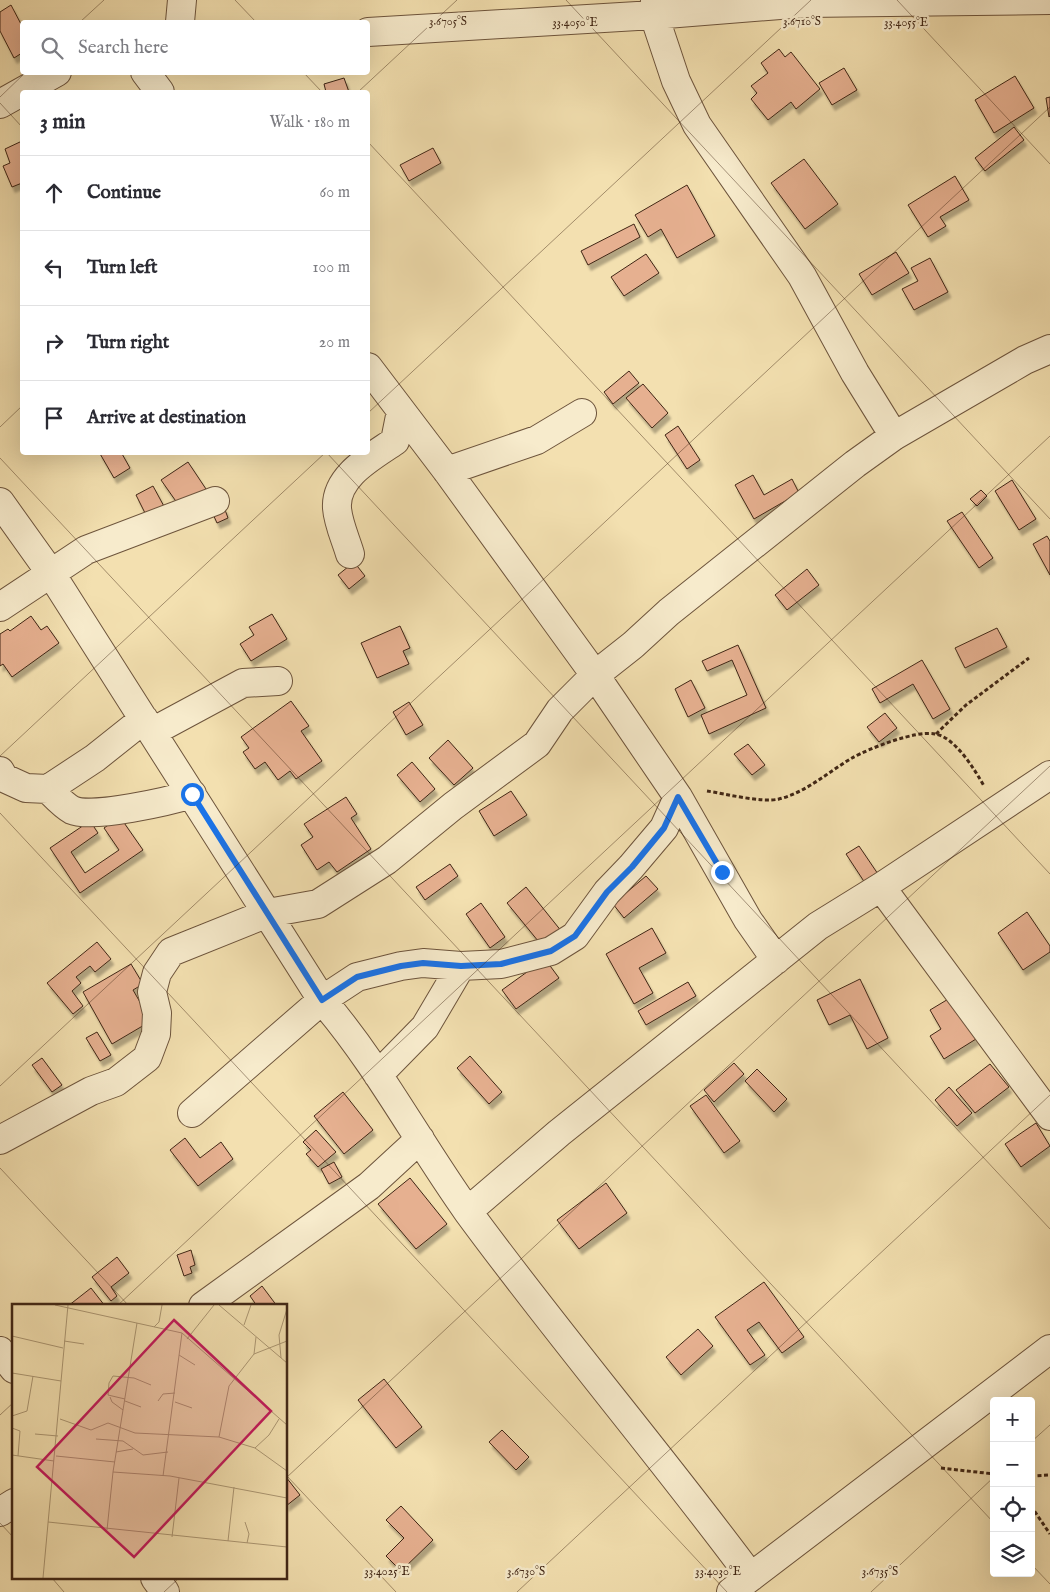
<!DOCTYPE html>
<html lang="en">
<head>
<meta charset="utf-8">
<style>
	body { margin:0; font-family:"IM FELL English",serif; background:#f2f2f3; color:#2b2b33 }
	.controls { position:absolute; right:15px; bottom:15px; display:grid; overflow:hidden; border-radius:5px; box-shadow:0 5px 20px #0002 }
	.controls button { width:45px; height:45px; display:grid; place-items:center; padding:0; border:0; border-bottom:1px solid #e1e1e2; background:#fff; color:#2b2b33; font:25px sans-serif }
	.stop { position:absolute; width:15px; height:15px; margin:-11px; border:4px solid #1a73e8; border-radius:50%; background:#fff }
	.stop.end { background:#1a73e8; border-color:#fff; box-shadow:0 1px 5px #0008 }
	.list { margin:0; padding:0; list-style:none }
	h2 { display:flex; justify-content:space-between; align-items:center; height:65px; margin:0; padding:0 20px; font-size:21px }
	h2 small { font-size:16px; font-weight:400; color:#7c7c81 }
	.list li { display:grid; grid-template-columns:32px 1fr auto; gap:15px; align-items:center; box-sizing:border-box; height:75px; padding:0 20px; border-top:1px solid #e1e1e2 }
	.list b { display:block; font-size:19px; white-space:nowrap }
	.list em { font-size:16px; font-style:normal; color:#7c7c81 }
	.icon { flex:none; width:28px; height:28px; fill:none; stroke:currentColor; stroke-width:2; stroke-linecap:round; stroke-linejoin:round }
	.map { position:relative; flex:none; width:1050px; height:1592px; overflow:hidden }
	.search { position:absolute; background:#fff; box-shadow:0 5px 20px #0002; left:20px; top:20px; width:350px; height:55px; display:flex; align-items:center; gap:12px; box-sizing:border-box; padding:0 18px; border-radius:5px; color:#7c7c81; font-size:19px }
	.panel { position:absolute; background:#fff; box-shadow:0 5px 20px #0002; left:20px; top:90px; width:350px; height:365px; border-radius:5px }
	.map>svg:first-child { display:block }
	.building { fill:#e6b090; stroke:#402615; filter:url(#shadow) }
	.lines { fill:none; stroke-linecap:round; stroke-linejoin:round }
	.street-casing { stroke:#6d543c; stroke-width:30 }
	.path { stroke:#402615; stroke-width:3; stroke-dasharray:4 2.5; stroke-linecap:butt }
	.street { stroke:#f7ebcc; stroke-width:28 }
	.route { stroke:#1a73e8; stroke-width:6 }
	.ticks { fill:none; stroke:#402615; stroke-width:1; stroke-opacity:0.45 }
	.inset-road { fill:none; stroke:#ab9672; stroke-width:1 }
	.view { fill:#c2185b; fill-opacity:0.15; stroke:#c2185b; stroke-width:2.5 }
	.inset-edge { fill:none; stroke:#402615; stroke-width:2.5 }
	.ticks-label { font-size:12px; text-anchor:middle; fill:#402615; stroke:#f7ebcc; stroke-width:5; stroke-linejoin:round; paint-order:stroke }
</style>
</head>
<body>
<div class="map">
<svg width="1050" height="1592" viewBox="0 0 1050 1592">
	<defs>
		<filter id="shadow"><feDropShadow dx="3" dy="5.5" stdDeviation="1" flood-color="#0004"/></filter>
	</defs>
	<rect width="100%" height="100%" fill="#f3e0b0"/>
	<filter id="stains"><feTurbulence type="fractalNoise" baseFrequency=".004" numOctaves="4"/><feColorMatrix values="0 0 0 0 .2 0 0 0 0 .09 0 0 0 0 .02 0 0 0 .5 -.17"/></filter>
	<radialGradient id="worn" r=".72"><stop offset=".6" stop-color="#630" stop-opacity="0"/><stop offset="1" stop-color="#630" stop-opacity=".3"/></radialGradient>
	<path class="building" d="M11,5L22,26V53L14,58L0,31V12Z
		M779,49L785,57L791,52L820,89L796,109L791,102L768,120L751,99L757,93L751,86L768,73L761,63Z
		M844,68L857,90L832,105L819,83Z
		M1015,76L1034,108L994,133L975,100Z
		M344,78L349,92H326L324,84Z
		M1050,97V116L1049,117L1046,98Z
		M1014,127L1024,140L985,171L975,158Z
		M22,141V183L12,187L3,166L10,163L5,149Z
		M433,148L441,163L409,181L400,165Z
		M804,159L838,204L805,229L771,183Z
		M955,176L969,200L940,217L946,226L928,237L908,205Z
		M687,185L715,236L677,258L661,229L648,237L635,215Z
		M634,224L640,237L588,265L581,251Z
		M896,252L909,273L872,295L859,274Z
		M646,254L659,273L624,296L611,277Z
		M930,258L948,292L914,310L902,289L918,281L911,268Z
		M629,371L639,383L613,404L604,392Z
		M643,384L668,413L652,428L626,398Z
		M678,426L700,460L687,469L665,435Z
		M99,452H121L130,468L114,478Z
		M188,462L206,489L180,507L161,480Z
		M753,475L764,495L792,479L799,493L754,519L735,485Z
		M1012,480L1036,519L1019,530L995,491Z
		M153,486L166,510L148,519L136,495Z
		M981,490L987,496L977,506L970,499Z
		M224,507L228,518L217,523L212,512Z
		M962,512L993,558L979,568L947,521Z
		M1047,536L1050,541V575L1033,544Z
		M354,562L365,576L349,589L338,575Z
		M807,569L819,585L787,610L775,595Z
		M272,614L287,639L251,661L240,644L254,635L249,627Z
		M31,616L41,630L47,626L59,643L12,677L3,664L0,666V634L8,629L10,631Z
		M400,626L410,648L403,651L409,664L377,678L361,643Z
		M997,628L1007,647L965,668L955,648Z
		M738,645L766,708L709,734L701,715L747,695L732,660L707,671L702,661Z
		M922,660L950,709L933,719L913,684L880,703L872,689Z
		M691,680L705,708L688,717L675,689Z
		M291,701L309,726L301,731L322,761L296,779L290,771L278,780L265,762L255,769L243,752L249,748L241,737Z
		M409,702L423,725L406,735L393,712Z
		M885,713L897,728L879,742L867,727Z
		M448,740L473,768L454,785L429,758Z
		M748,744L765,765L752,775L734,754Z
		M412,762L435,789L420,802L397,775Z
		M511,791L527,815L494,836L479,811Z
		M346,797L357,814L351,818L371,849L337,872L329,862L317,870L301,845L313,837L304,824Z
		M120,817L143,850L80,893L50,848L90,821L98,833L71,852L85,873L119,850L104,828Z
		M859,846L880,877L867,886L846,854Z
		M450,864L458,876L425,900L416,887Z
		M646,876L658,889L624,918L613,904Z
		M526,887L562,932L543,947L507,903Z
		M481,903L505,937L490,948L466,914Z
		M1027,912L1050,946V952L1023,970L998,933Z
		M652,928L666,953L639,968L653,993L634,1004L606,954Z
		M97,942L111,959L95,972L90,966L76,977L81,983L72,991L83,1006L73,1014L47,983Z
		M545,959L559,978L516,1009L502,990Z
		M131,964L143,984L133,990L151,1021L112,1044L83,992Z
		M860,979L888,1038L867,1049L850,1015L829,1025L817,1000Z
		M688,982L696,996L646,1025L638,1011Z
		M950,998L976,1039L944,1059L930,1036L941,1029L930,1010Z
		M97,1032L111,1055L100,1061L86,1038Z
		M470,1056L502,1092L489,1104L457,1068Z
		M42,1058L62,1085L52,1092L32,1065Z
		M734,1063L744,1074L714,1102L704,1090Z
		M990,1064L1009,1087L975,1113L956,1090Z
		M757,1069L787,1099L774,1112L745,1081Z
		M949,1087L972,1113L957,1126L935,1100Z
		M343,1092L373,1130L344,1154L314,1116Z
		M706,1095L740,1141L724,1153L690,1106Z
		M1036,1123L1050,1146L1021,1167L1005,1144Z
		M316,1130L336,1152L318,1167L306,1154L311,1150L303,1142Z
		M185,1138L200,1158L221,1142L233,1159L198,1186L170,1150Z
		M334,1162L342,1177L329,1184L321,1169Z
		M410,1178L447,1224L416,1249L378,1204Z
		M606,1183L627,1213L579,1249L557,1220Z
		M191,1250L195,1265L190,1267L192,1273L184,1276L177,1255Z
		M117,1257L129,1273L111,1287L117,1296L111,1301L92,1277Z
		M764,1282L804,1337L782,1353L759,1322L747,1330L765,1355L750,1365L715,1317Z
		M262,1286L277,1306H257L250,1296Z
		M91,1288L105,1306H68Z
		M698,1329L713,1346L681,1375L666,1357Z
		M384,1379L422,1427L396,1448L358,1400Z
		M502,1430L529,1457L516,1470L489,1442Z
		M286,1477L300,1495L286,1506Z
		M401,1506L433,1540L401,1571L386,1556L404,1538L386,1520Z"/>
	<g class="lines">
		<defs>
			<path id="street" d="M655,0L654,15L676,81L697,125L802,276L855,373L894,436
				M180,22L182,0
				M368,32L654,15L805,3L1050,0
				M145,72L160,92
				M0,104L57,72
				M368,367L447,471L595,675L678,797L748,920L776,960
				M447,471L537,440L582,413
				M0,502L50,572L322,1000C378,1065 418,1142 468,1212C559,1336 659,1453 751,1577
				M350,554C346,540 338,523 337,508C335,476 372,457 395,441L401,411
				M0,607L86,550L215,501
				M152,732L243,683L278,681
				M0,771L4,778L26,788L48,789L95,758L144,719
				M48,789C55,796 64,806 72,810C92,819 170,801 192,794
				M881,887L1050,1116
				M378,1075L425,1027L461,966
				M192,1113L322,1000L357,977L401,966L423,963L461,966L501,964L551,951L575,936L607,892L631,867L664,828L678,797
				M0,1140L91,1091L116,1082L147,1058L156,1034L157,1013L152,992L157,973L171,952L268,913L318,904L387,860L453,806L537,744L560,710L595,675L633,645L669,612L855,464L894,436L1025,360L1050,349
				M468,1211L559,1133L818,926L881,887L1050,775
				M203,1306L369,1186L420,1139
				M0,1351L14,1369
				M0,1512L14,1503
				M155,1578L165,1592
				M731,1592L1050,1349"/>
		</defs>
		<use href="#street" class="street-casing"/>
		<path class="path" d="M936,734L966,705L1029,658
			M707,791C726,794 762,803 779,799C807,792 828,772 852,758C870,748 916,730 935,734C955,737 975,770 984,786
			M941,1468L994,1474
			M1031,1476L1050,1475
			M1031,1506L1050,1534"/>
		<use href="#street" class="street"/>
	</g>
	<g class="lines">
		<path class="route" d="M192,794L322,1000L357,977L401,966L423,963L461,966L501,964L551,951L575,936L607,892L632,867L664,828L678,797L722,872"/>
	</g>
	<path class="ticks" d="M235,0L256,22M566,0L1050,519M897,0L1050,164M80,22L104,0M303,72L322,92M358,92L457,0M0,97L26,72M0,103L22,127M368,142L1050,874M368,413L811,0M0,427L22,406M326,452L1050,1229M0,458L994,1523M0,756L326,452M0,813L727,1592M0,1086L1050,107M0,1168L129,1306M117,1306L1050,436M0,1415L14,1402M1031,1442L1050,1425M286,1475L396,1592M286,1478L1050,766M0,1523L14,1538M1031,1564L1050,1584M52,1578L64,1592M164,1592L179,1578M517,1592L1050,1095M871,1592L994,1477"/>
	<g transform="translate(12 1304)">
		<rect width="275" height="275" fill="#f3e0b0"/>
		<path class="inset-road" d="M43,1L170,29L275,121M207,1L275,59M232,21L239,1M142,23L147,18L150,1M0,32L51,44M175,35L202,1M52,37L72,40M242,50L275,37M167,51L183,61M269,54L267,31L275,5M0,69L49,77M98,93L100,98L111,106M113,95L96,91L97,79L101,72L122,74L139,81M113,97L129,103M146,97L151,90L163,89M163,98L180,104M0,112L15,107L21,72M48,115L79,126L96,119L123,129L207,133L243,144L275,167M0,124L8,127L6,152M23,130L46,132M207,133L217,82L242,50L244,33M84,135L111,137L131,151L156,148M243,144L257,131L267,115M104,148L121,145M0,151L42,157M44,152L103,158M101,168L158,172L275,194M151,172L170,29M36,218L275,243M233,218L237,230L235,239M95,226L101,168L125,19M160,233L167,174M216,237L222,183M31,274L56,1"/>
		<path class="view" d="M162,16L259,107L122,253L25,163Z"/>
		<rect width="275" height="275" class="inset-edge"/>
	</g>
	<g class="ticks-label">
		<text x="448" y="25">3.6705°S</text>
		<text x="802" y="25">3.6710°S</text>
		<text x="575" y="26">33.4050°E</text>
		<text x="906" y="26">33.4055°E</text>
		<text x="387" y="1575">33.4025°E</text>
		<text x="718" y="1575">33.4030°E</text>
		<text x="526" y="1575">3.6730°S</text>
		<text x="880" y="1575">3.6735°S</text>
	</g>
	<rect width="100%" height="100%" filter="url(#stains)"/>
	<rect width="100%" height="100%" fill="url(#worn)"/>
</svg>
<div class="controls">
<button>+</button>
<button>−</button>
<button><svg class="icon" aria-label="locate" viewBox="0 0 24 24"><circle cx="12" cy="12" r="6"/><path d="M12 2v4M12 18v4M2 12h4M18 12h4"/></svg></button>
<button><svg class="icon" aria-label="layers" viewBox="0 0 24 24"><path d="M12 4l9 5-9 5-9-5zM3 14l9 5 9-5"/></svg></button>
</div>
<div class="stop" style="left:192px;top:794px"></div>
<div class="stop end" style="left:722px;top:872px"></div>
<div class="search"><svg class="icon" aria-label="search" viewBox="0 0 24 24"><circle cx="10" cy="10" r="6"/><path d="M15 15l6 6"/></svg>Search here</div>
<section class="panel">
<h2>3 min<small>Walk · 180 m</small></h2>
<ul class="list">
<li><svg class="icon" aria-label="ahead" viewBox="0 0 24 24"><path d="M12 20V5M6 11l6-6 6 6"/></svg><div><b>Continue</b></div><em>60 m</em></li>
<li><svg class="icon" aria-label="left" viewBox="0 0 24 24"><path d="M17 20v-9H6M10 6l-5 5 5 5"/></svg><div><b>Turn left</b></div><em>100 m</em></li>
<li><svg class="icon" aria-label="right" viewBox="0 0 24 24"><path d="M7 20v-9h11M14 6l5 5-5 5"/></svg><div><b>Turn right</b></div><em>20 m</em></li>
<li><svg class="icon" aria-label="arrive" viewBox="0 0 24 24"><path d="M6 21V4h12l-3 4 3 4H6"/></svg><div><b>Arrive at destination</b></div></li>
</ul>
</section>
</div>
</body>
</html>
